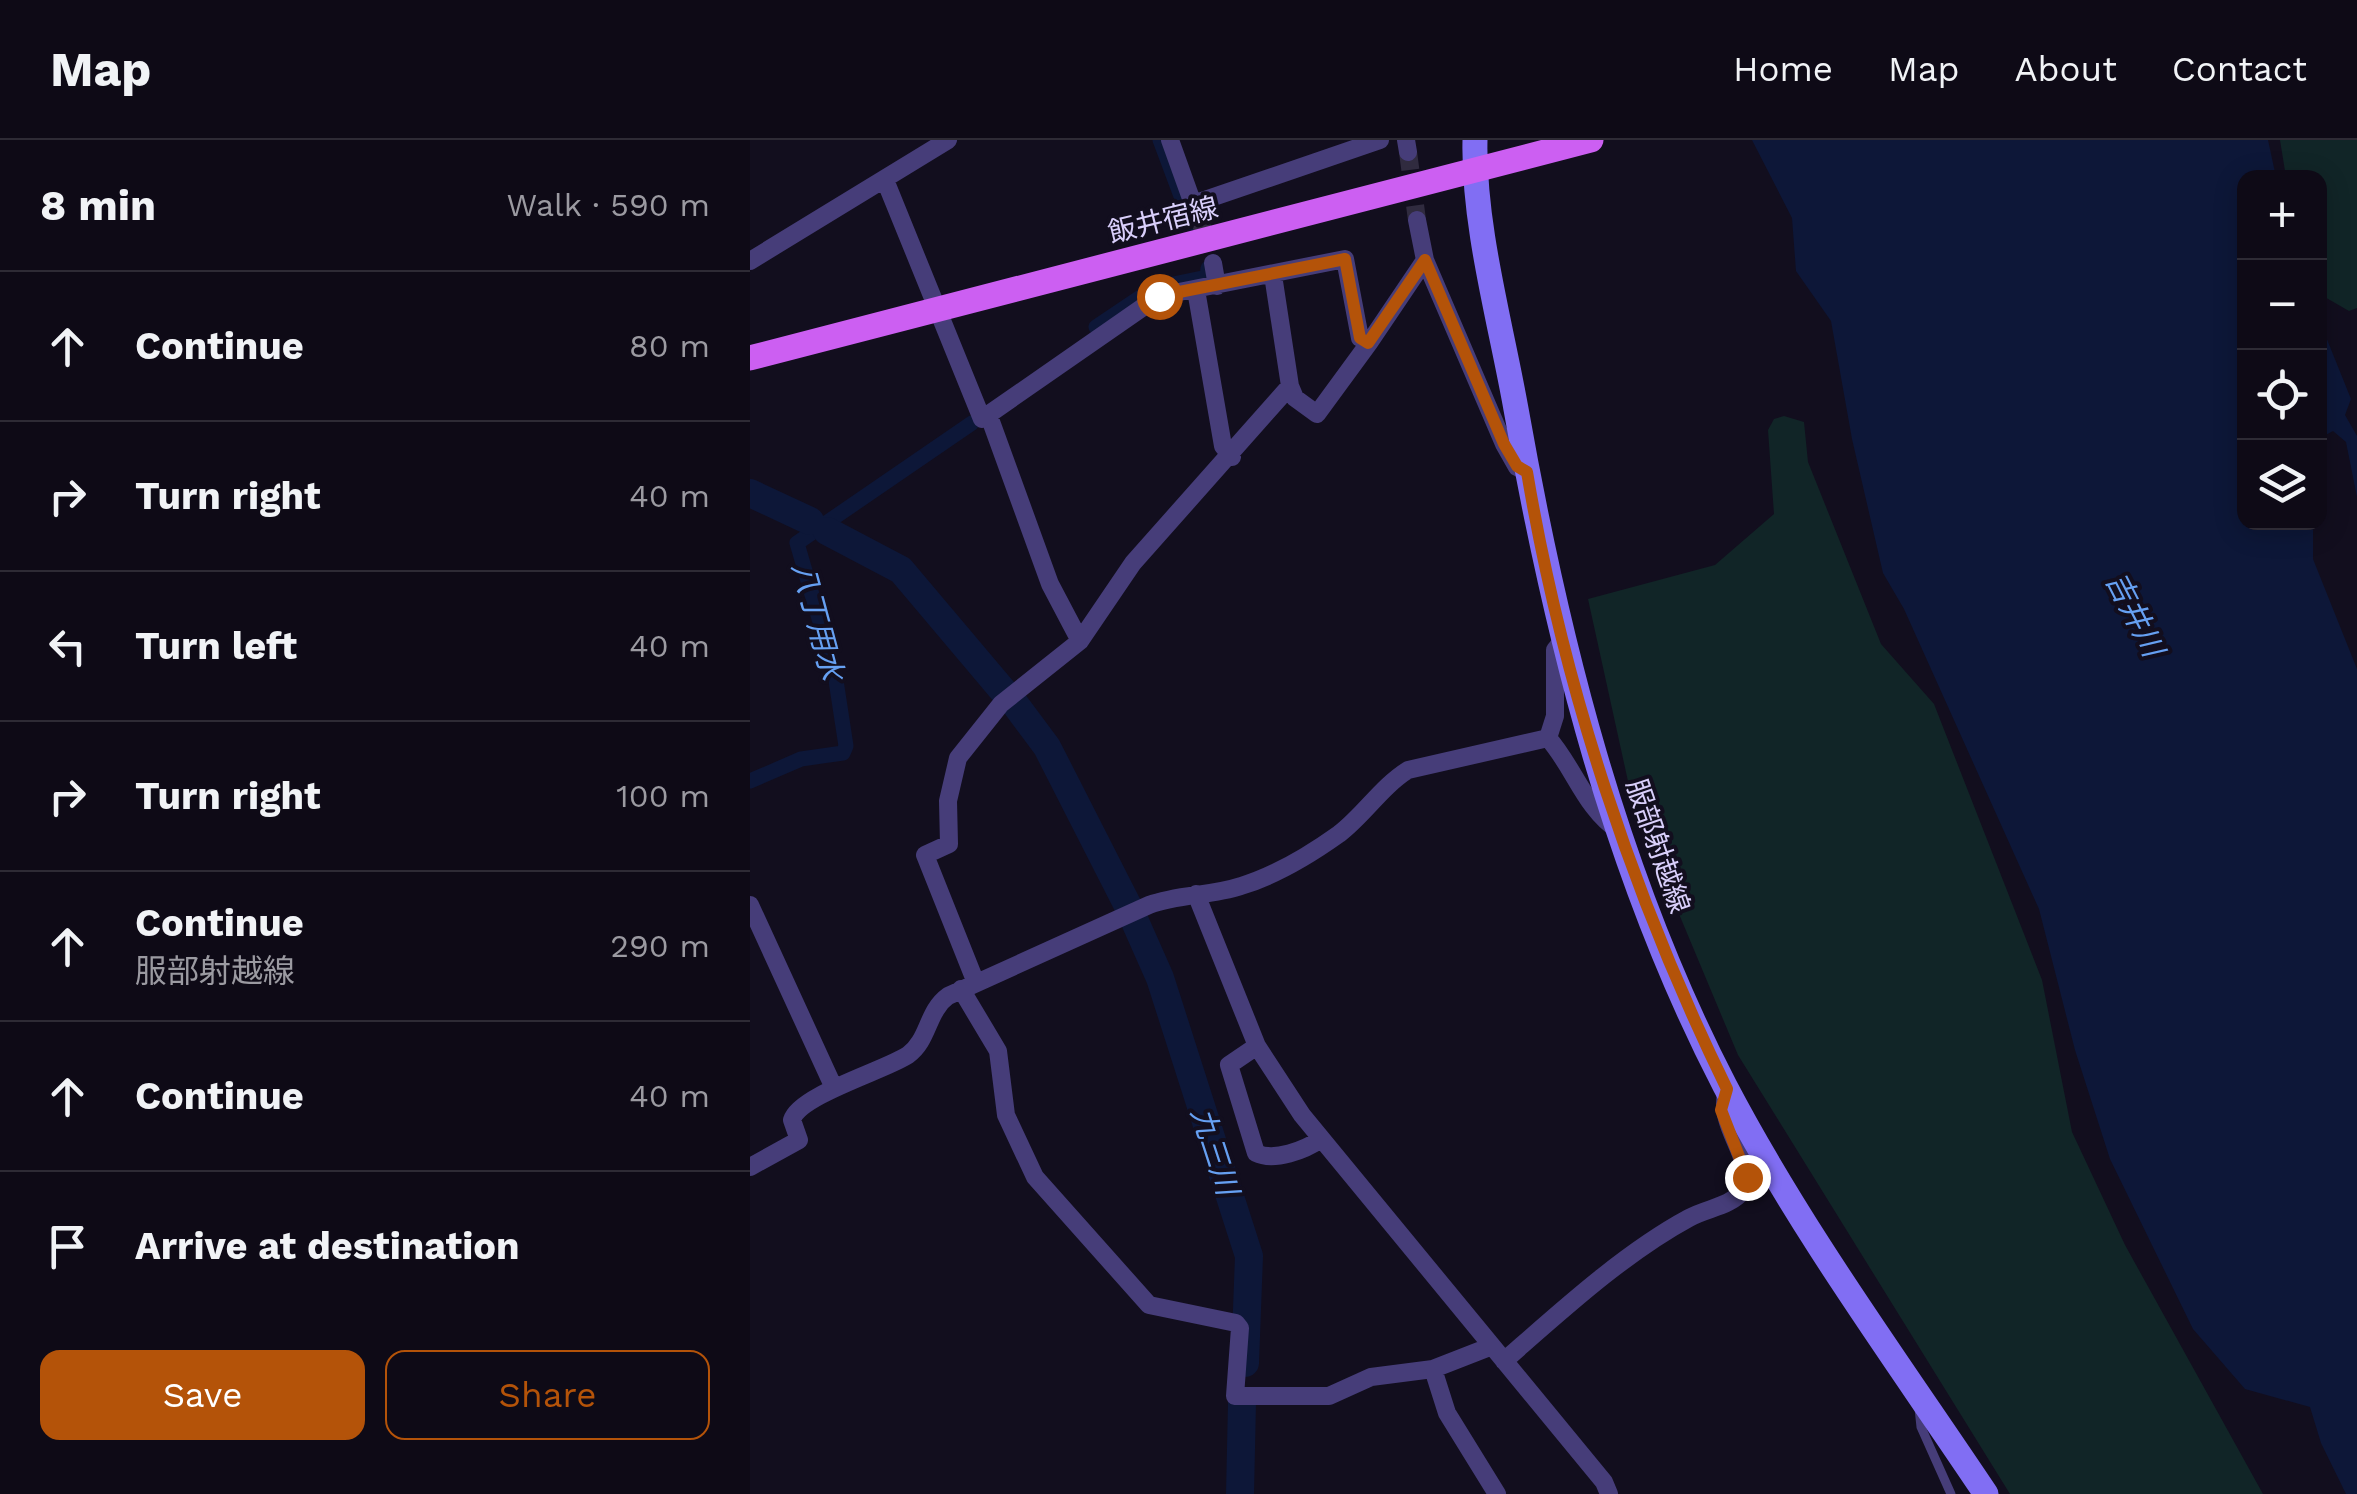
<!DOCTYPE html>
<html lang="en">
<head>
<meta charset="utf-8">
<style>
	body { margin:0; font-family:"Work Sans","Noto Sans JP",sans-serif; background:#17131f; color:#f1f3f6 }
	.controls { position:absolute; right:30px; top:30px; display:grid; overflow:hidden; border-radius:20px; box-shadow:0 5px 25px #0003 }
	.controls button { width:90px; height:90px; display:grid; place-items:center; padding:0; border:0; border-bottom:2px solid #2e2b35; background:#0e0a16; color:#f1f3f6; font:50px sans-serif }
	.stop { position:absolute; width:30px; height:30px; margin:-22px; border:8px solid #b45309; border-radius:50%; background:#fff }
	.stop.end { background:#b45309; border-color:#fff; box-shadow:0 2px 10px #0008 }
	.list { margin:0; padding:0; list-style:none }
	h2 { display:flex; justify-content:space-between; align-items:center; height:130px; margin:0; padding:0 40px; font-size:42px }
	h2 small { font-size:32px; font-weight:400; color:#9b9aa1 }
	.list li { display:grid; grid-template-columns:65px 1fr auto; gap:30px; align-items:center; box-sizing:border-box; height:150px; padding:0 40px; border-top:2px solid #2e2b35 }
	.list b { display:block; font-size:38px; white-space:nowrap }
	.list p { margin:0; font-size:32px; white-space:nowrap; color:#9b9aa1 }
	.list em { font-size:32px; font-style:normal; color:#9b9aa1 }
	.actions { display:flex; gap:20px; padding:30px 40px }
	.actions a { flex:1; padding:22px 0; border:2px solid #b45309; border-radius:20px; text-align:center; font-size:35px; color:#b45309 }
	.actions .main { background:#b45309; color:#fff }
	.icon { flex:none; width:55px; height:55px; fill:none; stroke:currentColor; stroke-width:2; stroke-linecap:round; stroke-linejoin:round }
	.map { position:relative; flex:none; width:1607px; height:1354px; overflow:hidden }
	header { display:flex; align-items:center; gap:60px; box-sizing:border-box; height:140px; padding:0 50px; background:#0e0a16; border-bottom:2px solid #2e2b35 }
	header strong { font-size:48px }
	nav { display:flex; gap:55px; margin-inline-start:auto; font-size:35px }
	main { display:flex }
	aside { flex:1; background:#0e0a16 }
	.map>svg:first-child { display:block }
	.green { fill:#112527 }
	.water { fill:#0d1738 }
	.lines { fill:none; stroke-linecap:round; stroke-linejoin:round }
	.canal { stroke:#0d1738; stroke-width:15 }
	.river { stroke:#0d1738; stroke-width:28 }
	.minor-tunnel { stroke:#302b3f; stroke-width:18; stroke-dasharray:18 9; stroke-linecap:butt }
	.service { stroke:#463d79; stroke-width:9 }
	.minor { stroke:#463d79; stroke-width:18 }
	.secondary { stroke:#816ef3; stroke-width:25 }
	.primary { stroke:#cc5ff2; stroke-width:25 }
	.route { stroke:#b45309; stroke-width:12 }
	.labels { text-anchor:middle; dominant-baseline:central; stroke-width:8; stroke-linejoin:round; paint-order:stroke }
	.street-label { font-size:28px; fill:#d9cffb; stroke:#120e1e }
	.water-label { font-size:30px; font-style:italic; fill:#66a0f2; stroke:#120e1e }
</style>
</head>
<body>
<header>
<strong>Map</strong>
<nav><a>Home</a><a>Map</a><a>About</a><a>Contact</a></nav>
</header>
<main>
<aside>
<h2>8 min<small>Walk · 590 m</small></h2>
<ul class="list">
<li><svg class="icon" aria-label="ahead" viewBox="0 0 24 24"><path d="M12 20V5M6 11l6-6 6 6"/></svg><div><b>Continue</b></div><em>80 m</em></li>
<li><svg class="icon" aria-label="right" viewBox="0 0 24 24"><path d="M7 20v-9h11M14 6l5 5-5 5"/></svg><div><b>Turn right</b></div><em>40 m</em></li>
<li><svg class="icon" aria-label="left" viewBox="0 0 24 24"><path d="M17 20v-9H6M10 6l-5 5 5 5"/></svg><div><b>Turn left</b></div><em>40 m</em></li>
<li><svg class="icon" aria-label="right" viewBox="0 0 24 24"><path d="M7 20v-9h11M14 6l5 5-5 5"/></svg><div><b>Turn right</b></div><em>100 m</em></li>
<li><svg class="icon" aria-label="ahead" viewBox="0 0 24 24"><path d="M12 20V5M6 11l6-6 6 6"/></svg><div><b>Continue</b><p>服部射越線</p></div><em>290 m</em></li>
<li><svg class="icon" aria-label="ahead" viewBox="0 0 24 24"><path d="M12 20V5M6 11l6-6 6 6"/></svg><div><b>Continue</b></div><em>40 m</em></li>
<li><svg class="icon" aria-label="arrive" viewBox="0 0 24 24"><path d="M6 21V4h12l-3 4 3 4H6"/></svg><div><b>Arrive at destination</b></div></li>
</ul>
<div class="actions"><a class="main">Save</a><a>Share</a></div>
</aside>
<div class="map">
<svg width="1607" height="1354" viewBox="0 0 1607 1354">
	<rect width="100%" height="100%" fill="#120e1e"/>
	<path class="green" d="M1530,0H1607V168L1599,171L1573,156L1570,38L1536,37Z
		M1034,276L1054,282L1058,322L1131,504L1184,564L1292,840L1322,992L1375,1105L1513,1354H1260L988,915L883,664L838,459L965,425L1024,374L1018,290L1024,279Z"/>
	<path class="water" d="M1002,0H1518L1526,37L1494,38V382L1563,383V419L1607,529V1354H1596L1571,1303L1560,1267L1495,1249L1443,1189L1360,1019L1325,910L1289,769L1154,469L1133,433L1102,299L1081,181L1046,131L1042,78Z
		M1570,182L1601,259L1595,275L1607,296V357L1596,302L1583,291L1570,298Z"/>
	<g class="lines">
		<path class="canal" d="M410,0L441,83
			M346,187L404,148L457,137L458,128
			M0,641L51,619L93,613L96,606L85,534L47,403L222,283"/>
		<path class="river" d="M0,353L60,381
			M77,391L151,430L254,552
			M262,560L297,607L379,768
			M383,777L410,838L499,1116L495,1223
			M490,1354L492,1263"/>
		<path class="minor-tunnel" d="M658,12L667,80
			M449,78L460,111"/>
		<path class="service" d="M1169,1268L1171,1287L1201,1354"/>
		<path class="minor" d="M420,0L443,64L630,0
			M656,0L658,12
			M135,40L232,279L409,156L595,119L610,198L619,203L675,120
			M667,80L675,120L754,304L767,327L777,332
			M0,121L198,0
			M463,123L467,146
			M523,135L540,246L545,258L567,274L619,203
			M446,150L473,306L482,317
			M239,276L300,444L330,501
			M798,598C824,627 835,669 869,691
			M798,598L805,576V510L814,499
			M446,754L507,906L552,975L854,1342L859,1354
			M0,765L84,948
			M226,843L175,715L199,704L198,661L208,618L251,564L330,501L383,423L540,246
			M211,849L248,911L256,975L285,1037L399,1165L486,1183L490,1188L485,1256H579L621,1237L683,1229L697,1273L747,1354
			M507,906L479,925L506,1013C524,1022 555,1010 571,999
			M0,1027L49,1000L42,980C49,955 136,930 158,915C179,900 177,871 198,856L399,765C429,754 461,756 491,746C524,736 561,714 589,694C614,675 631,647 658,630L798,598
			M754,1221C810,1172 874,1113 939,1078C959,1067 978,1068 994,1050C1004,1013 966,989 977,949
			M683,1229L742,1206"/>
		<path class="secondary" d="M725,0C723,86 751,184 766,269C807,501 866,736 975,946C1050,1089 1147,1221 1236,1354"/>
		<path class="primary" d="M0,218L841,0"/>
	</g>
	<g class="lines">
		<path class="route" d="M409,156L595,119L610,198L618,203L675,120L754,304L767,326L777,332C813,545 882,755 977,949L971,970L997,1037"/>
	</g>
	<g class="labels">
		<g class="street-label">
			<text transform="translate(413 80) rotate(-14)">飯井宿線</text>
			<text transform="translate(908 706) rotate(71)">服部射越線</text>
		</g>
		<g class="water-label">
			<text transform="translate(1385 474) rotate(63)">吉井川</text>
			<text transform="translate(68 481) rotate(75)">八丁用水</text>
			<text transform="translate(465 1011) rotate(72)">九三川</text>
		</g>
	</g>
</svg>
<div class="controls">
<button>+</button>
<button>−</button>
<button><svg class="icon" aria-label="locate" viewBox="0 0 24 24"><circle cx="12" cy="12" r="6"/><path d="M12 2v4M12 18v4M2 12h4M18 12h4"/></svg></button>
<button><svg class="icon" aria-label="layers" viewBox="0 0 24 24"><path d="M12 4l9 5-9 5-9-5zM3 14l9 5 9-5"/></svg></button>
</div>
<div class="stop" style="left:409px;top:156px"></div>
<div class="stop end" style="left:997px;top:1037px"></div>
</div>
</main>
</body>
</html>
